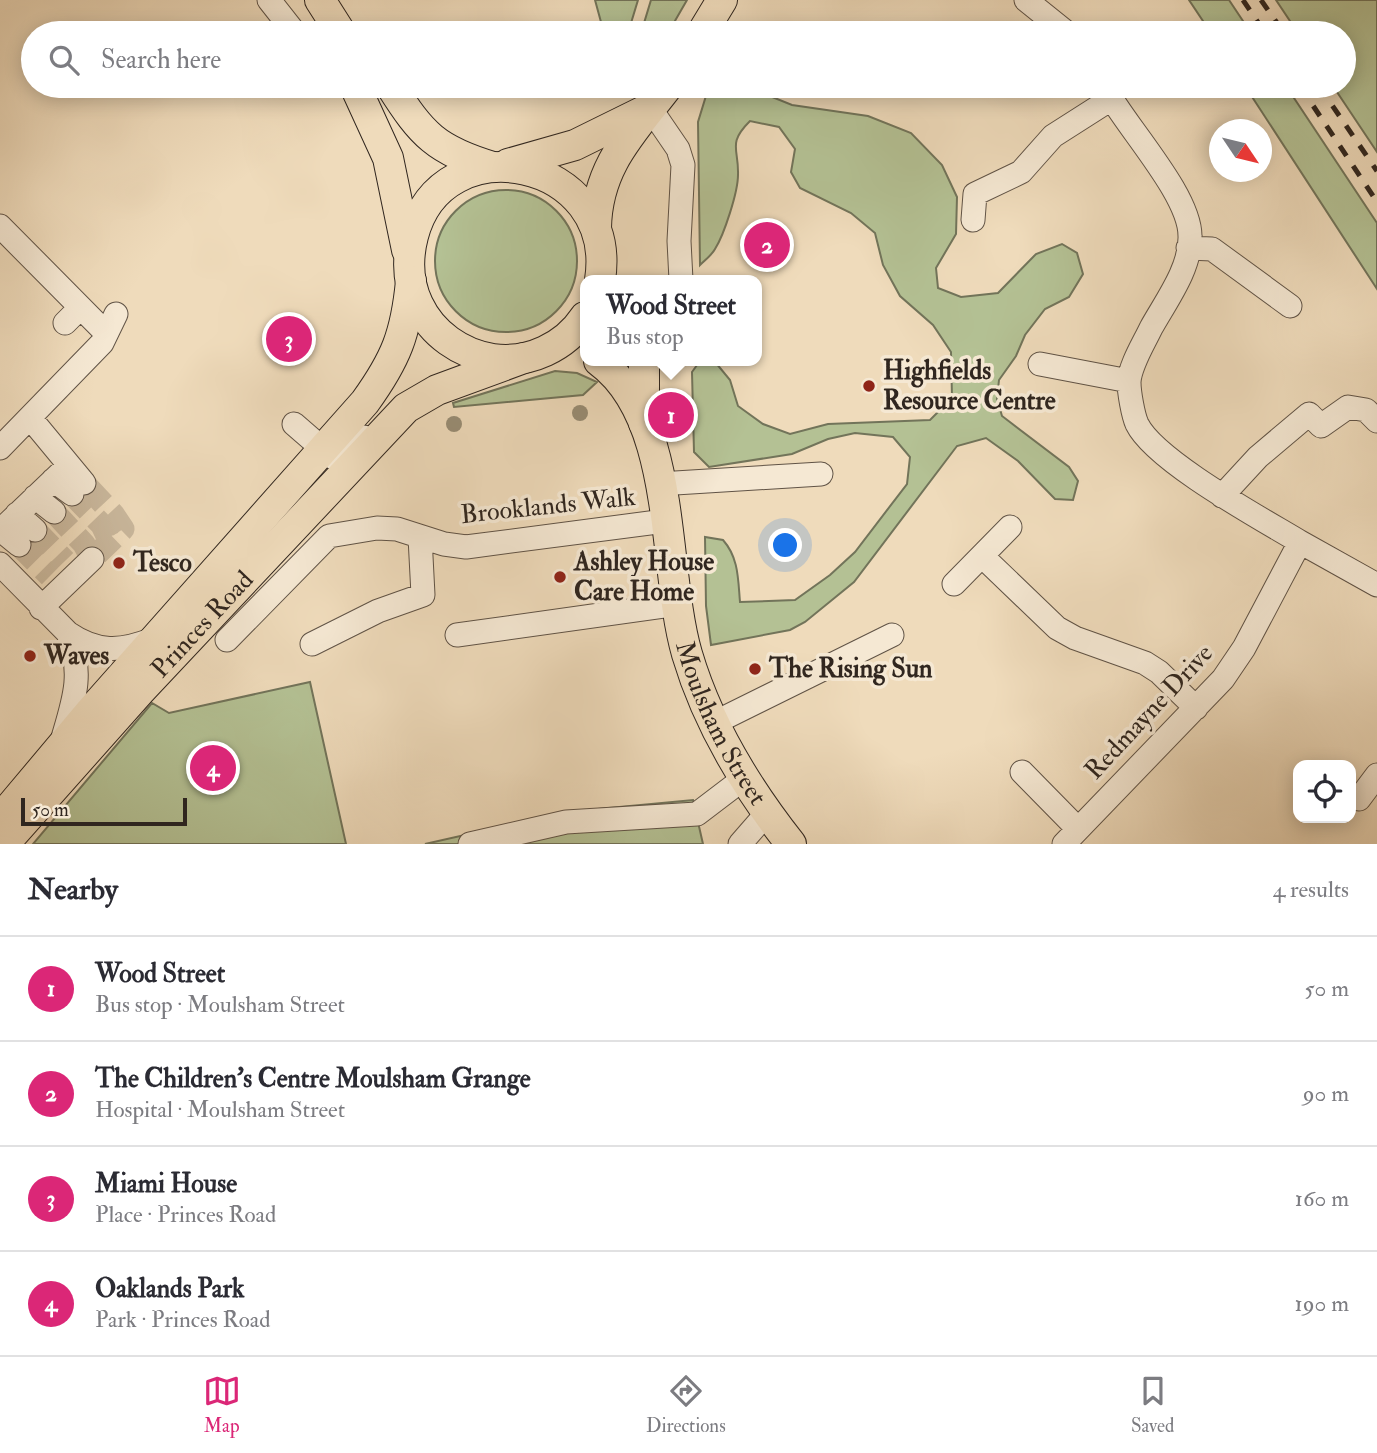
<!DOCTYPE html>
<html lang="en">
<head>
<meta charset="utf-8">
<style>
	body { margin:0; font-family:"IM FELL Double Pica",serif; background:#f7f7f7; color:#2b2b33 }
	.controls { position:absolute; right:21px; bottom:21px; display:grid; overflow:hidden; border-radius:14px; box-shadow:0 4px 18px #0003 }
	.controls button { width:63px; height:63px; display:grid; place-items:center; padding:0; border:0; border-bottom:2px solid #e1e1e2; background:#fff; color:#2b2b33; font:35px sans-serif }
	.compass { position:absolute; left:1209px; top:119px; width:63px; height:63px; border-radius:50%; background:#fff; box-shadow:0 4px 18px #0003; rotate:125deg }
	.scale { position:absolute; left:21px; bottom:18px; width:166px; box-sizing:border-box; padding-left:7px; border:4px solid #30261f; border-top:0; font-size:19px; line-height:24px; white-space:nowrap; color:#30261f; -webkit-text-stroke:5px #f5e8d3; paint-order:stroke }
	.you { position:absolute; left:786px; top:546px; width:24px; height:24px; margin:-18px; border:5px solid #fff; border-radius:50%; background:#1a73e8; box-shadow:0 0 0 10px #1a73e833 }
	.badge { display:grid; place-items:center; width:46px; height:46px; border-radius:50%; background:#db2777; color:#fff; font-size:23px; font-weight:700 }
	.pin { position:absolute; translate:-50% -50%; border:4px solid #fff; box-shadow:0 2px 7px #0006 }
	.popup { position:absolute; left:580px; top:275px; width:182px; height:91px; box-sizing:border-box; display:grid; place-content:center; border-radius:14px; background:#fff; filter:drop-shadow(0 2px 5px #0005); font-size:23px; white-space:nowrap; color:#7c7c81 }
	.popup b { font-size:26px; color:#2b2b33 }
	.popup::after { content:''; position:absolute; left:50%; top:100%; margin-left:-14px; border:14px solid transparent; border-top-color:#fff }
	.list { margin:0; padding:0; list-style:none }
	h2 { display:flex; justify-content:space-between; align-items:center; height:91px; margin:0; padding:0 28px; font-size:30px }
	h2 small { font-size:23px; font-weight:400; color:#7c7c81 }
	.list li { display:grid; grid-template-columns:46px 1fr auto; gap:21px; align-items:center; box-sizing:border-box; height:105px; padding:0 28px; border-top:2px solid #e1e1e2 }
	.list b { display:block; font-size:26px; white-space:nowrap }
	.list p { margin:0; font-size:23px; white-space:nowrap; color:#7c7c81 }
	.list em { font-size:23px; font-style:normal; color:#7c7c81 }
	.icon { flex:none; width:38px; height:38px; fill:none; stroke:currentColor; stroke-width:2; stroke-linecap:round; stroke-linejoin:round }
	.map { position:relative; flex:none; width:1377px; height:844px; overflow:hidden }
	.search { position:absolute; background:#fff; box-shadow:0 4px 18px #0003; left:21px; right:21px; top:21px; height:77px; display:flex; align-items:center; gap:18px; box-sizing:border-box; padding:0 24px; border-radius:38px; color:#7c7c81; font-size:26px }
	.sheet { height:511px; background:#fff }
	nav { display:flex; justify-content:space-around; align-items:center; box-sizing:border-box; height:98px; border-top:2px solid #e1e1e2; background:#fff; font-size:19px; color:#7c7c81 }
	nav a { display:grid; justify-items:center; gap:4px }
	nav .on { color:#db2777 }
	.map>svg:first-child { display:block }
	.green { fill:#b4c194; stroke:#72745a; stroke-width:2 }
	.lines { fill:none; stroke-linecap:round; stroke-linejoin:round }
	.minor-tunnel { stroke:#c9b79c; stroke-width:23; stroke-dasharray:23 11; stroke-linecap:butt }
	.minor-casing { stroke:#605346; stroke-width:25 }
	.major-casing { stroke:#30261f; stroke-width:32 }
	.minor { stroke:#f5e8d3; stroke-width:23 }
	.major { stroke:#efdbbb; stroke-width:30 }
	.rail { stroke:#30261f; stroke-width:5; stroke-dasharray:12 12; stroke-linecap:butt }
	.tree { fill:#988d75 }
	.poi-dot { fill:#8f2418; stroke:#f5e8d3; stroke-width:2.5 }
	.labels { text-anchor:middle; dominant-baseline:central; stroke-width:7; stroke-linejoin:round; paint-order:stroke }
	.poi-label { font-size:26px; font-weight:bold; fill:#30261f; stroke:#f5e8d3; text-anchor:start }
	.street-label { font-size:26px; fill:#30261f; stroke:#f5e8d3 }
</style>
</head>
<body>
<div class="map">
<svg width="1377" height="844" viewBox="0 0 1377 844">
	<rect width="100%" height="100%" fill="#efdbbb"/>
	<filter id="stains"><feTurbulence type="fractalNoise" baseFrequency=".00286" numOctaves="4"/><feColorMatrix values="0 0 0 0 .2 0 0 0 0 .09 0 0 0 0 .02 0 0 0 .5 -.17"/></filter>
	<radialGradient id="worn" r=".72"><stop offset=".6" stop-color="#630" stop-opacity="0"/><stop offset="1" stop-color="#630" stop-opacity=".3"/></radialGradient>
	<path class="green" d="M595,0H638L628,33H604Z
		M651,0H687L668,33H641Z
		M1189,0H1229L1251,33H1211Z
		M1276,0H1377V152L1333,86H1344V33H1298Z
		M709,86H753L760,92L792,105L868,116L911,133L942,165L957,197L956,234L936,268L938,288L961,297L998,293L1036,254L1062,244L1077,253L1083,274L1069,297L1045,309L1025,335L1016,356L999,380L997,399L1002,416L1069,467L1078,481L1073,500L1055,499L1018,461L986,438L957,446L854,582L805,622L790,630L711,645L706,606L705,537L723,540C739,558 738,580 740,602L795,600L830,575L855,552L907,484L910,457L893,437L855,433L828,439L792,454L709,467L694,452L692,372L700,361L716,363L730,380L738,406L763,424L790,434L828,424L930,420L952,398L951,352L933,325L900,296L883,265L875,233L851,213L800,188L791,172L795,149L779,127L750,121C727,144 739,148 738,175C738,192 724,235 715,249C712,255 705,260 700,265L698,122Z
		M1245,86H1286L1377,223V289Z
		M435 261a71 71 0 1 1 142 0a71 71 0 1 1-142 0Z
		M555,371L577,373L597,382L583,395L454,407L453,403Z
		M310,682L346,844H33L152,703L169,713Z
		M693,800L703,844H425L566,812Z"/>
	<g class="lines">
		<path class="minor-tunnel" d="M72,494L102,525L110,542
			M54,512L84,544L92,559L123,529L113,514L84,483
			M35,530L65,561
			M19,545L50,576"/>
		<defs>
			<path id="minor" d="M269,0L295,33
				M1026,0L1067,33
				M650,108L678,149L683,165L679,241L681,280
				M973,220L975,194L1021,172L1053,136L1111,99
				M0,226L106,333
				M1188,248L1212,249L1290,306
				M65,323L80,308
				M1040,364L1129,381
				M294,424L332,457L350,452L364,437
				M36,425L84,483
				M0,448L102,343L116,314
				M53,480L72,494
				M659,484L821,474
				M1222,496L1258,457L1309,414L1321,426L1348,407L1366,410L1377,421
				M35,497L54,512
				M17,514L35,530
				M1,530L19,545
				M0,531L68,466
				M1300,542L1377,585
				M982,556L1057,628L1075,638L1145,663L1159,672L1196,708
				M0,564L68,633
				M954,584L1010,527
				M41,608L92,559
				M457,635L678,604
				M227,640L329,536L377,528L397,529L444,544L466,547L665,521
				M312,644L378,611L423,595L420,537
				M714,723L892,635
				M62,741C74,700 84,674 68,633C97,653 121,652 153,639
				M1022,772L1078,829
				M1359,799L1377,775
				M470,844L566,822L697,814L743,779
				M740,844L767,813
				M1064,844L1223,679L1244,648L1300,542C1262,519 1155,461 1137,424C1133,415 1129,392 1129,382C1130,365 1144,343 1151,328C1166,301 1191,268 1190,236C1190,194 1125,126 1104,86"/>
			<g id="major">
				<path d="M320,0L341,33"/>
				<path d="M702,33L722,0"/>
				<path d="M355,86L388,158L407,250"/>
				<path d="M391,86C422,135 436,150 493,167"/>
				<path d="M508,164L575,145L644,111"/>
				<path d="M596,228C597,166 632,133 668,86"/>
				<path d="M585,317C565,347 529,364 493,359C461,354 432,334 418,304C408,283 407,259 413,236C442,122 619,158 600,280"/>
				<path id="s1" d="M599,361C678,419 662,568 687,654C708,725 746,787 791,844"/>
				<path d="M644,361V423"/>
				<path d="M0,830L12,805L91,711L365,402C396,359 406,334 411,281"/>
				<path id="s2" d="M4,844L140,691L406,408L437,390L524,358"/>
			</g>
		</defs>
		<use href="#minor" class="minor-casing"/>
		<use href="#major" class="major-casing"/>
		<use href="#minor" class="minor"/>
		<use href="#major" class="major"/>
		<path class="rail" d="M1243,0L1265,33
			M1261,0L1284,33
			M1300,86L1377,202
			M1319,86L1377,171"/>
	</g>
	<g class="tree">
		<circle cx="580" cy="413" r="8"/>
		<circle cx="454" cy="424" r="8"/>
	</g>
	<g class="poi-dot">
		<circle cx="869" cy="386" r="7"/>
		<circle cx="119" cy="563" r="7"/>
		<circle cx="560" cy="577" r="7"/>
		<circle cx="30" cy="656" r="7"/>
		<circle cx="755" cy="669" r="7"/>
	</g>
	<g class="labels">
		<g class="poi-label">
			<text x="883" y="371">Highfields<tspan x="883" dy="30">Resource Centre</tspan></text>
			<text x="574" y="562">Ashley House<tspan x="574" dy="30">Care Home</tspan></text>
			<text x="133" y="563">Tesco</text>
			<text x="44" y="656">Waves</text>
			<text x="769" y="669">The Rising Sun</text>
		</g>
		<g class="street-label">
			<text transform="translate(548 506) rotate(-6)">Brooklands Walk</text>
			<text stroke="none"><textPath href="#s2" startOffset="296">Princes Road</textPath></text>
			<text transform="translate(1149 712) rotate(-47)">Redmayne Drive</text>
			<text stroke="none"><textPath href="#s1" startOffset="390">Moulsham Street</textPath></text>
		</g>
	</g>
	<rect width="100%" height="100%" filter="url(#stains)"/>
	<rect width="100%" height="100%" fill="url(#worn)"/>
</svg>
<div class="controls">
<button><svg class="icon" aria-label="locate" viewBox="0 0 24 24"><circle cx="12" cy="12" r="6"/><path d="M12 2v4M12 18v4M2 12h4M18 12h4"/></svg></button>
</div>
<svg class="compass" viewBox="-18 -18 36 36"><path d="M0-13l5 13h-10z" fill="#e53935"/><path d="M0 13l5-13h-10z" fill="#7c7c81"/></svg>
<div class="scale">50 m</div>
<div class="you"></div>
<div class="pin badge" style="left:671px;top:415px">1</div>
<div class="popup"><b>Wood Street</b>Bus stop</div>
<div class="pin badge" style="left:767px;top:245px">2</div>
<div class="pin badge" style="left:289px;top:339px">3</div>
<div class="pin badge" style="left:213px;top:768px">4</div>
<div class="search"><svg class="icon" aria-label="search" viewBox="0 0 24 24"><circle cx="10" cy="10" r="6"/><path d="M15 15l6 6"/></svg>Search here</div>
</div>
<section class="sheet">
<h2>Nearby<small>4 results</small></h2>
<ul class="list">
<li><span class="badge">1</span><div><b>Wood Street</b><p>Bus stop · Moulsham Street</p></div><em>50 m</em></li>
<li><span class="badge">2</span><div><b>The Children's Centre Moulsham Grange</b><p>Hospital · Moulsham Street</p></div><em>90 m</em></li>
<li><span class="badge">3</span><div><b>Miami House</b><p>Place · Princes Road</p></div><em>160 m</em></li>
<li><span class="badge">4</span><div><b>Oaklands Park</b><p>Park · Princes Road</p></div><em>190 m</em></li>
</ul>
</section>
<nav>
<a class="on"><svg class="icon" aria-label="map" viewBox="0 0 24 24"><path d="M3 6l6-2 6 2 6-2v14l-6 2-6-2-6 2zM9 4v14M15 6v14"/></svg>Map</a>
<a><svg class="icon" aria-label="directions" viewBox="0 0 24 24"><path d="M12 3l9 9-9 9-9-9zM9 14v-3h6M13 9l2 2-2 2"/></svg>Directions</a>
<a><svg class="icon" aria-label="saved" viewBox="0 0 24 24"><path d="M7 4h10v16l-5-4-5 4z"/></svg>Saved</a>
</nav>
</body>
</html>
